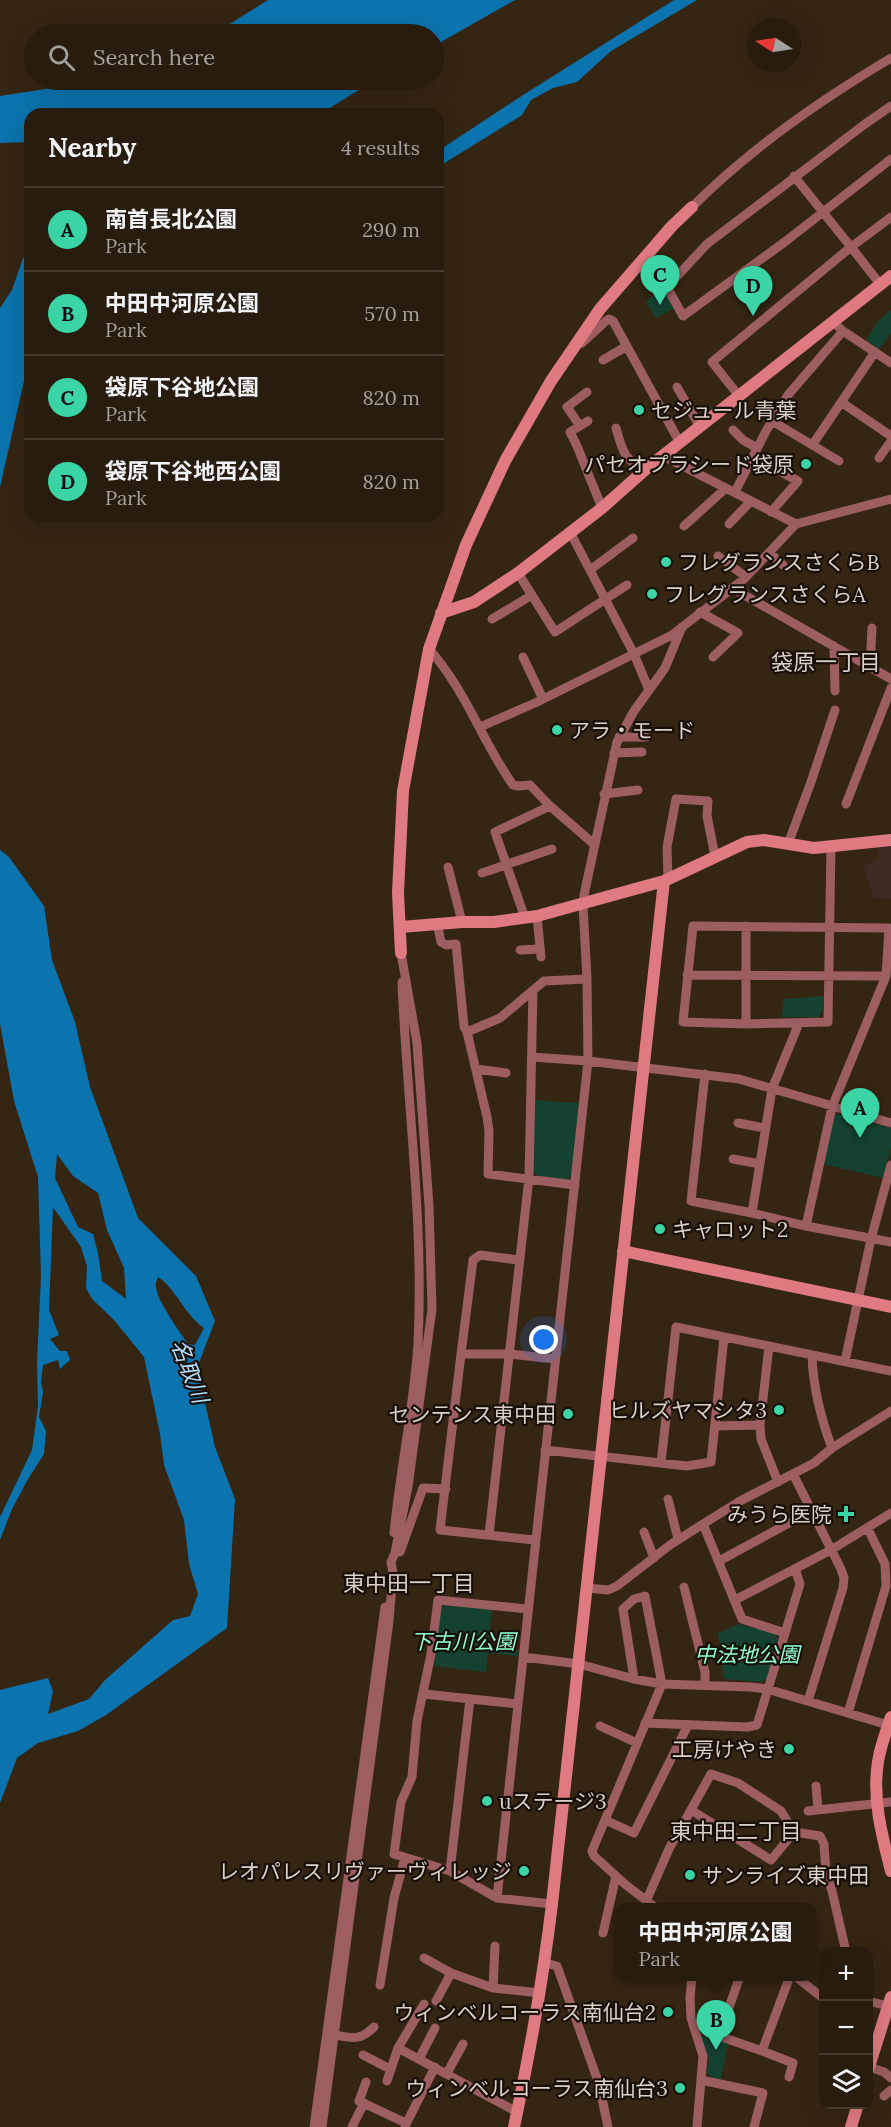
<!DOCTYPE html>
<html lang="en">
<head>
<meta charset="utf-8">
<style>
	body { margin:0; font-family:Lora,"Noto Sans JP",serif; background:#302517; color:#f1f3f6 }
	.controls { position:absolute; right:18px; bottom:18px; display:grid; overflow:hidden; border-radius:12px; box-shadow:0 6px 24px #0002 }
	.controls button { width:54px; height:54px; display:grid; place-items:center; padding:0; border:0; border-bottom:2px solid #443a2e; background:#281c0e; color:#f1f3f6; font:30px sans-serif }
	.compass { position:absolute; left:747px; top:18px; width:54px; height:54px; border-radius:50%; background:#281c0e; box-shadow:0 6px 24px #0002; rotate:282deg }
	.you { position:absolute; left:544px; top:1340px; width:21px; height:21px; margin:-15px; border:4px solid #fff; border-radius:50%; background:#1a73e8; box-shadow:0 0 0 9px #1a73e833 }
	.badge { display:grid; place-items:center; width:39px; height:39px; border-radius:50%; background:#3ad4a5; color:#111; font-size:20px; font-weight:700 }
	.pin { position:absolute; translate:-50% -50px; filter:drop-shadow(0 2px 3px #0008) }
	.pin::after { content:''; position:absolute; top:32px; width:21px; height:18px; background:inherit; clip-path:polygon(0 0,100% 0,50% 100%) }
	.popup { position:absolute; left:615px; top:1903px; width:201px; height:78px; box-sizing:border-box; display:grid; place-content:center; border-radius:12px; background:#281c0e; filter:drop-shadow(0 2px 4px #0005); font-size:20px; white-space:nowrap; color:#a5a19e }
	.popup b { font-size:22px; color:#f1f3f6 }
	.popup::after { content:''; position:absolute; left:50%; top:100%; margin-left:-12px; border:12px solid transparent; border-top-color:#281c0e }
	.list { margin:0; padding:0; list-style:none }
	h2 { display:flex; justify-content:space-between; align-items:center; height:78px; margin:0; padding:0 24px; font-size:26px }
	h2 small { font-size:20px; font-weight:400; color:#a5a19e }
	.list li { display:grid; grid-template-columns:39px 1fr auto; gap:18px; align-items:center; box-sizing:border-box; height:84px; padding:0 24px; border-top:2px solid #443a2e }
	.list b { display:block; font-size:22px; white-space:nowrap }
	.list p { margin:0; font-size:20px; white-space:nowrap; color:#a5a19e }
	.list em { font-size:20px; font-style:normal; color:#a5a19e }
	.icon { flex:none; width:33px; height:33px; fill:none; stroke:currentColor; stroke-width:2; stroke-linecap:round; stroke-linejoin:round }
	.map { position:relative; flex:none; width:891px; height:2127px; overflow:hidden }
	.search { position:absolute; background:#281c0e; box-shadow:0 6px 24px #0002; left:24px; top:24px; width:420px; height:66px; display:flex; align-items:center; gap:15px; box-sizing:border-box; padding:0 21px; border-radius:33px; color:#a5a19e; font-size:22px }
	.panel { position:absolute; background:#281c0e; box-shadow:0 6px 24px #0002; left:24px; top:108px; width:420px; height:414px; border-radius:18px }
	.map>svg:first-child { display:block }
	.education { fill:#3c2b22 }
	.green { fill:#154230 }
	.water { fill:#0b73ad; fill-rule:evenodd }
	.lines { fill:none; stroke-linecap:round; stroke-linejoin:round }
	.street { stroke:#9c5e61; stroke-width:9 }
	.secondary { stroke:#de7a80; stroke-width:12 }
	.poi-dot { fill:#3ad4a5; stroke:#170f08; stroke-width:2 }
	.labels { text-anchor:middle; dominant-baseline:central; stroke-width:4.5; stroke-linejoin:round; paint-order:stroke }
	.poi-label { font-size:21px; fill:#dad0c5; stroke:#170f08; text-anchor:end }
	.park-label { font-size:21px; font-style:italic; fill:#8ffdcd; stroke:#170f08 }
	.neighbourhood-label { font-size:22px; fill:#dad0c5; stroke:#170f08 }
	.water-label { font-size:22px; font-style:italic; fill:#b3dbfb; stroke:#170f08 }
</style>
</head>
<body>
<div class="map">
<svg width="891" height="2127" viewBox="0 0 891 2127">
	<rect width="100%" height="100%" fill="#352513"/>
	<path class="education" d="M891,845V899L874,898L863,867L879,858L878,846Z"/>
	<path class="green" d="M662,287L674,308L656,318L646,302Z
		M891,310V333L879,349L866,340L879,320Z
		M823,996V1009L819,1017H782L784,999Z
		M535,1100L579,1103L572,1173L568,1180L538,1176L533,1171Z
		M834,1113L891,1128V1148L883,1178L823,1164Z
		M446,1604L492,1609L488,1646L518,1650L517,1656L488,1653L486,1672L434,1666L441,1608Z
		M739,1624L774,1633L778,1639L769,1676L762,1682L724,1679L718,1633Z
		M698,2035L717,2038L728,2043L721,2079L714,2078L707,2074L709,2058Z"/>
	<path class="water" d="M268,0H515L434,46V34H214Z
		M674,0H697L611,51L577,82L553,88L531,100L522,115L438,167V151L523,95Z
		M143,80H375L320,114H30V142L0,143V96L52,88L104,89Z
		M30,250V367L26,372L0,487V308L12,290L23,258Z
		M0,850L9,857L44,906L52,960L75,1022L90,1087L138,1218L196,1276L215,1321L197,1368L215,1447L235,1499L227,1628L106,1715L78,1731L38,1743L17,1758L0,1803V1690L48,1678L53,1691L48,1714L89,1699L105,1680L173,1620L190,1616L198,1594L189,1564L184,1520L164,1465L160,1434L144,1357L114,1320L92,1299L86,1288L87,1266L81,1247L53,1207L49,1310L59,1335L50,1339L60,1351H67L70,1360L60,1369L58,1360L43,1365L41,1382L43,1392L39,1417L46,1431L44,1454L28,1479L12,1509L0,1540V1517L32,1450L38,1406L37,1362L41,1276L38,1177L14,1101L0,1024ZM57,1154L73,1176L98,1193L107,1230L124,1268L126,1299L102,1281L98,1253L93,1234L78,1227L55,1178ZM158,1277C177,1290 184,1314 204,1328L195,1345L188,1344C180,1332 157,1301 156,1287C155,1283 157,1280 158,1277Z"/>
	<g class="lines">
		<path class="street" d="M891,106L865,124L707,244L667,287L683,316L786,241L891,159
			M692,207C751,148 820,100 891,58
			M880,284L851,247L891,217
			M843,331L891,363
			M576,344L582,343L606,321L609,319L613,321L680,443
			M603,360L627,346
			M677,387L700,427
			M739,396L712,362L851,247L794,176
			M841,402L891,436
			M588,421L570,432L577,446L602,508
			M772,421L839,461
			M580,426L567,407L587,392
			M616,428C622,449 624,462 646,469
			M733,430L743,440L757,448
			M813,444L875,352
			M753,457L798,481L771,512
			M879,458L891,441
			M735,492L766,431L788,395L843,331L833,322
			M729,524L751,501
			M796,524L891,499
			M684,526L726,488
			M570,532L634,654L649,690
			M770,553L783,565
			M718,556L746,577
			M590,570L633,538
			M518,573L555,632L627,585
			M732,588L891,679
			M700,612L738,633L713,657
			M492,619L532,595
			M834,646L835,691
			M429,649C465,689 482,741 513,785L518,786L530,785L550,806L595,845
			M523,657L543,699
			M870,667L872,628
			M480,727L535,703L672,635L744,579L796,524L663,456
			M619,737H646
			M614,753L642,752
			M604,794L638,790
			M846,804L891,688
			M788,844L811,782L835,710
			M448,867L462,922
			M482,873L552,849
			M668,879L667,847L676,799L708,801L707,816L715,856
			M537,916L541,957
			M525,918L495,832L550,806
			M437,923L441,942L446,945L456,944L464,1027L467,1032L487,1117L489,1131L488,1174L575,1185
			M746,926V1024L828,1022L831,847
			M520,950L540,949
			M687,975L886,976
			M799,1023L772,1089L752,1213L806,1226
			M746,1024L683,1022L693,926L889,928L886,976L832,1107L806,1226L891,1242
			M467,1032L500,1018L544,981L587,979
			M532,1057L588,1061L739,1079L891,1123
			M476,1069L506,1073
			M705,1074L691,1201L752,1213
			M738,1123L765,1128
			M733,1159L760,1164
			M769,1346L760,1425L761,1439L778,1482
			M461,1354L473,1260L480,1255L519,1260
			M812,1355C813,1386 821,1419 832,1448
			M845,1361L871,1239L891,1165
			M715,1426L760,1425
			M545,1450L687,1466L711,1462L724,1337
			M661,1463L676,1327L891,1371
			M793,1474L841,1569L844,1578L843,1588L808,1701
			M668,1499L678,1539
			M703,1524L742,1619L785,1633
			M644,1532L654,1558
			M394,1533C400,1470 414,1407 418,1343C424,1222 407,1103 402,982
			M489,1535L529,1178L533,990
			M535,1540L440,1530L461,1354H510L555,1359
			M400,1552L423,1488L446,1489
			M719,1561L811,1511
			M684,1587L705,1672V1685
			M587,1588L608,1590L617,1586L670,1545L703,1524L740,1501L814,1463L832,1448L891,1411
			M735,1600L831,1550L891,1513
			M527,1609L438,1600L431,1654L417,1721L412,1777L401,1802L394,1854L450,1871L497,1898L552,1904
			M523,1657L579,1664L634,1679L662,1684L751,1687L767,1689L888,1725
			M634,1679L623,1609L634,1599L645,1596L662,1684L592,1851L594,1856L626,1885L656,1908
			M424,1694L518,1704
			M848,1713L886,1586L885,1564L868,1529
			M645,1723L747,1727L757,1725L800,1584L795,1569
			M600,1726L637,1743
			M816,1786L818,1810
			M691,1810L771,1860L794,1832
			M808,1811L891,1802
			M605,1820L634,1833L688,1725
			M450,1871L470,1699
			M497,1898L588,1061L587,979L583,905L584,895L617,742L634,711L665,668L682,627
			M647,1899L669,1849L711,1774L738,1783L781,1811L794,1832L820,1836L824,1844L826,1873L832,1891L846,1952
			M603,1933L616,1876
			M424,1958L451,1973L493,1988L540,1993
			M545,1963L557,1966L599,2084L608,2127
			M692,1976L690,1998L691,2018L703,2056L697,2127
			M740,1976L719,2036L762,2051L790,1976
			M795,1976L824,1999
			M380,1985L394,1898L405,1858
			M493,1988L495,1946
			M436,2001L451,1973
			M868,2001L891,2007
			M335,2035C353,2038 360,2041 374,2027
			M398,2048L517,2112
			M762,2051L793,2063L789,2077
			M363,2055L390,2069
			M419,2059L435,2028
			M869,2067L884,2072L891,2078
			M447,2073L463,2044
			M701,2080L763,2093L754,2127
			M387,2081L398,2048L424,2004
			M366,2082L359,2101L406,2123
			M884,2096L891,2090
			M405,2126L435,2067
			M314,2127L385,1607
			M322,2127L389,1621L393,1573L391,1562L395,1553L408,1487L432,1309L429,1205L417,1043L401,953
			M352,2127L364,2103"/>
		<path class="secondary" d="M441,613L474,602L518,573L602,508L646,469L891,276
			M401,927L462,922H494L537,916L664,881L747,842L764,840L814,848L891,840
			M401,953L398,893L403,791L429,649L466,545L505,461L551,381L600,309L672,226L692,207
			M623,1251L891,1307
			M891,1717C886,1732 880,1747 878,1762C872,1798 882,1836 891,1871
			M868,2070L891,1997
			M514,2127C530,2053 543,1979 552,1904L664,881
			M851,2127L858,2104"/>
	</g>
	<g class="poi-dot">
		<circle cx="639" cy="410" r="6"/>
		<circle cx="806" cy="464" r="6"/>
		<circle cx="666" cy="562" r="6"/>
		<circle cx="652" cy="594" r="6"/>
		<circle cx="557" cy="730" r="6"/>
		<circle cx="660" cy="1229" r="6"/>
		<circle cx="779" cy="1410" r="6"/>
		<circle cx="568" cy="1414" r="6"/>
		<path d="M843 1505h6v6h6v6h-6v6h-6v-6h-6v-6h6z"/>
		<circle cx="789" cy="1749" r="6"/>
		<circle cx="487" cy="1801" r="6"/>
		<circle cx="524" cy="1871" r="6"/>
		<circle cx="690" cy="1875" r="6"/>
		<circle cx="668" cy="2012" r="6"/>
		<circle cx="680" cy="2088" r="6"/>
	</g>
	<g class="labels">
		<g class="poi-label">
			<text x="651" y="410" text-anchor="start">セジュール青葉</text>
			<text x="794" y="464">パセオプラシード袋原</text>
			<text x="678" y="562" text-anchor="start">フレグランスさくらB</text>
			<text x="664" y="594" text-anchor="start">フレグランスさくらA</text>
			<text x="569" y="730" text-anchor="start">アラ・モード</text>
			<text x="672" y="1229" text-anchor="start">キャロット2</text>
			<text x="767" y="1410">ヒルズヤマシタ3</text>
			<text x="556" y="1414">センテンス東中田</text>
			<text x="832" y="1514">みうら医院</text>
			<text x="777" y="1749">工房けやき</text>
			<text x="499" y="1801" text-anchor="start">uステージ3</text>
			<text x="512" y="1871">レオパレスリヴァーヴィレッジ</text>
			<text x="702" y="1875" text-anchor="start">サンライズ東中田</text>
			<text x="656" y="2012">ウィンベルコーラス南仙台2</text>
			<text x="668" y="2088">ウィンベルコーラス南仙台3</text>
		</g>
		<g class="park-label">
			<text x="463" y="1641">下古川公園</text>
			<text x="747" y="1654">中法地公園</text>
		</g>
		<g class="neighbourhood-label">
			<text x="826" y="662">袋原一丁目</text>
			<text x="409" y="1583">東中田一丁目</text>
			<text x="736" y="1831">東中田二丁目</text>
		</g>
		<g class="water-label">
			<text transform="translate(190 1371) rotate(69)">名取川</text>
		</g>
	</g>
</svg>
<div class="controls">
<button>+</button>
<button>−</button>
<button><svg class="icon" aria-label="layers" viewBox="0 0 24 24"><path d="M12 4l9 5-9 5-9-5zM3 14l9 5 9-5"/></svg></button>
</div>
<svg class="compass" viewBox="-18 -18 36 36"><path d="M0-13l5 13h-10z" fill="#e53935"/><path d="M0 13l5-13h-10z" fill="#a5a19e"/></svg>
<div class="you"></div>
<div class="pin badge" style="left:860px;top:1138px">A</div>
<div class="pin badge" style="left:716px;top:2050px">B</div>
<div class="popup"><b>中田中河原公園</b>Park</div>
<div class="pin badge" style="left:660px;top:305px">C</div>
<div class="pin badge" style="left:753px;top:316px">D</div>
<div class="search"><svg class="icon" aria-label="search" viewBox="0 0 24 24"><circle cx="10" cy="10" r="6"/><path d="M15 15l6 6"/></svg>Search here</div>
<section class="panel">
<h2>Nearby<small>4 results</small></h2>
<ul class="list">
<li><span class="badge">A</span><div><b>南首長北公園</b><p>Park</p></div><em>290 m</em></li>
<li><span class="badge">B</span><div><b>中田中河原公園</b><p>Park</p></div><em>570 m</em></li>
<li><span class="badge">C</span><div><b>袋原下谷地公園</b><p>Park</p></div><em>820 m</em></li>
<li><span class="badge">D</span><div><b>袋原下谷地西公園</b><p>Park</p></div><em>820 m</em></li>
</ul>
</section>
</div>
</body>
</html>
